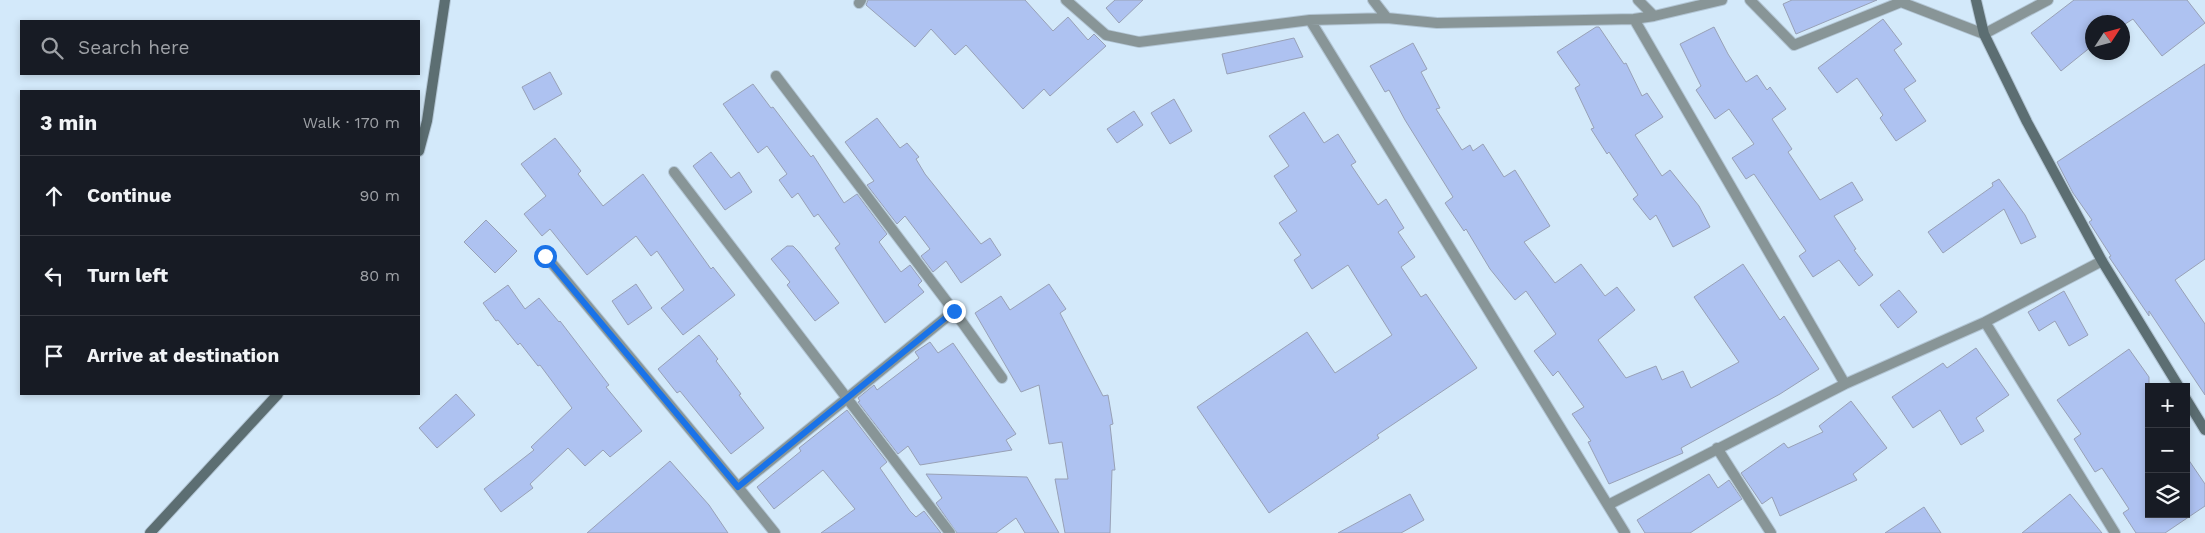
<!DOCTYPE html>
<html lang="en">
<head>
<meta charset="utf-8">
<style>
	body { margin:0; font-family:"Work Sans",sans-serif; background:#242831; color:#f1f3f6 }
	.controls { position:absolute; right:15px; bottom:15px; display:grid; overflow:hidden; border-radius:0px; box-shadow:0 2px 8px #0003 }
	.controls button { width:45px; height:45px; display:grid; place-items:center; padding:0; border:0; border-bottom:1px solid #363941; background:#171b24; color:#f1f3f6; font:25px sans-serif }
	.compass { position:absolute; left:2085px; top:15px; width:45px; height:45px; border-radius:50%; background:#171b24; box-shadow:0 2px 8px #0003; rotate:54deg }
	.stop { position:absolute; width:15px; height:15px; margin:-11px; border:4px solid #1a73e8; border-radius:50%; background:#fff }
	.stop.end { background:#1a73e8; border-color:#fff; box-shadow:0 1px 5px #0008 }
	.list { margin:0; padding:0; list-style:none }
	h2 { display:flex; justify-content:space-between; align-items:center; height:65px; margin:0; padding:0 20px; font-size:21px }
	h2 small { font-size:16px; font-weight:400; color:#9ea1a6 }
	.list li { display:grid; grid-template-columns:32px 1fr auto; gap:15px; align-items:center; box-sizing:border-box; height:80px; padding:0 20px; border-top:1px solid #363941 }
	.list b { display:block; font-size:19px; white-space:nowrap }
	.list em { font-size:16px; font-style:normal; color:#9ea1a6 }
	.icon { flex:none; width:28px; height:28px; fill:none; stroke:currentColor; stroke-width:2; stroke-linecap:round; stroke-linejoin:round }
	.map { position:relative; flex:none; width:2205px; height:533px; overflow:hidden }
	.search { position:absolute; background:#171b24; box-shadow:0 2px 8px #0003; left:20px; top:20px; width:400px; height:55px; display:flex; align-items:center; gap:12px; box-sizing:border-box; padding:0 18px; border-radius:0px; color:#9ea1a6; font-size:19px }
	.panel { position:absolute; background:#171b24; box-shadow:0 2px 8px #0003; left:20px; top:90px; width:400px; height:305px; border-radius:0px }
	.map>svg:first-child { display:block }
	.building { fill:#aec2f1; stroke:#98a1b6 }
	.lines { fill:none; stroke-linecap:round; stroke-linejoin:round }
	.street-casing { stroke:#b3c6d5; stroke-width:12 }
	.secondary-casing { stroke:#b3c6d5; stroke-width:12 }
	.street { stroke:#889597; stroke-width:10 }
	.secondary { stroke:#5c6e72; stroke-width:10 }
	.route { stroke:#1a73e8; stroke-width:6 }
</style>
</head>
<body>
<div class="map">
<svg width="2205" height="533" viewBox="0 0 2205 533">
	<rect width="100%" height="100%" fill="#d3e9fa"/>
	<path class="building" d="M868,0H1025L1053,31L1068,17L1088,40L1094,34L1106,46L1050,96L1044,89L1023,109L966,45L955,55L931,29L915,47L866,5Z
		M1115,0H1143L1119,23L1106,8Z
		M1792,0H1877L1796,34L1783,4Z
		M2074,0H2187L2205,23L2162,56L2133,19L2122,26V22H2092V46L2061,71L2031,33Z
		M1883,19L1902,44L1894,50L1916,81L1904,89L1926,121L1896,141L1880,118L1883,115L1857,78L1837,93L1818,68Z
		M1596,27H1599L1624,64L1626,63L1642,96L1647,93L1663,117L1635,135L1662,176L1670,170L1699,206L1710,227L1673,247L1656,215L1650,220L1633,199L1638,195L1609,152L1607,154L1591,129L1594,128L1575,88L1580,85L1557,52Z
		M1714,27L1728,54L1746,82L1757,75L1767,90L1770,87L1786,109L1772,119L1792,149L1788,152L1820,200L1852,182L1863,200L1834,216L1856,249L1854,250L1873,275L1859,286L1839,260L1813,277L1799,256L1806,251L1754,174L1746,179L1732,158L1754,144L1729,109L1715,119L1696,90L1701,86L1680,44Z
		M1294,38L1303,57L1227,74L1222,54Z
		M1413,43L1427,69L1421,72L1440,108L1436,109L1462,150L1470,145L1473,151L1483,144L1504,177L1515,170L1550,226L1524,242L1555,283L1581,264L1605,296L1617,287L1635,310L1598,340L1626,378L1656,366L1662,380L1683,371L1691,388L1739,362L1694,297L1743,264L1780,320L1784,316L1819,369L1780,394L1681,448L1683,453L1609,484L1588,442L1591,441L1572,414L1584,407L1558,371L1553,376L1534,351L1556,334L1526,291L1515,300L1490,269L1466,229L1464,231L1445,203L1453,197L1405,120L1389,90L1385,92L1370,66Z
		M2205,64V259L2175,280L2205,324V395L2149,311V316L2109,257L2111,256L2089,222L2092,220L2073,193L2057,162Z
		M550,72L562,94L534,110L522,87Z
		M753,84L771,108L773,107L811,157L813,155L844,203L857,194L887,234L879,242L901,272L910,265L922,281L918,285L924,292L885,323L835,248L840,244L818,214L814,217L798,193L792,198L779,180L787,174L767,146L758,153L723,104Z
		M1174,99L1192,131L1170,144L1151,113Z
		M1134,111L1143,125L1117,143L1107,129Z
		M1304,112L1324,143L1338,134L1356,162L1351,165L1378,205L1386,199L1404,228L1398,232L1415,257L1401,267L1421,297L1426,294L1477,368L1377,435L1379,438L1269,513L1197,407L1307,332L1335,373L1392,335L1348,265L1312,289L1294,260L1301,255L1279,223L1297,211L1274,176L1289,166L1269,136Z
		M877,118L900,148L907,143L919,157L916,159L925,174L981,244L990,238L1001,255L961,283L946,261L933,272L921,256L930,249L905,216L897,224L867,185L874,181L845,142Z
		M555,138L581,171L578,174L603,206L643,174L711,269L713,267L735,295L683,335L661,308L684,290L657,251L651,256L636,236L587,275L550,229L542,236L524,214L546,196L521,164Z
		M711,152L731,178L739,172L752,192L725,210L693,166Z
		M1999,179L2025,215L2036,237L2021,244L2004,209L1943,253L1928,232L1993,186L1992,183Z
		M486,220L517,251L495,273L464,242Z
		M787,246H793L799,252L839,303L815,321L787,285L790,282L771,259Z
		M636,284L652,308L628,325L612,301Z
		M1049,284L1066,309L1060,313L1103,396L1108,395L1113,424L1110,425L1115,470H1112L1110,533H1065L1055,479H1068L1062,442L1049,444L1039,385L1021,392L975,313L1001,296L1010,310Z
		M508,285L525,309L539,298L559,322L560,321L609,385L606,387L642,431L610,457L603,450L585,466L568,448L530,484L533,488L501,512L484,489L534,450L531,447L572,408L540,365L538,366L520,343L518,345L498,320L496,321L483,303Z
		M1899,290L1917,312L1898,328L1880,305Z
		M2064,291L2088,335L2069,346L2055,321L2039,331L2028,312Z
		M699,335L718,359L716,361L741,394L739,395L764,428L731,454L680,391L677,393L658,369Z
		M930,342L938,353L953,343L1016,434L1006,440L1012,450L920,465L908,446L898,454L858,402L860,401L858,398L874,385L877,390L919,358L915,352Z
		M1976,348L2009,395L1976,418L1984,431L1961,445L1940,410L1913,428L1892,397L1943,363L1947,368Z
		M2129,349L2149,377V514H2186V456L2205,484V506L2165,533H2136L2123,513L2129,509L2102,468L2095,472L2074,439L2081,434L2057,400Z
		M456,394L475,415L437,448L419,428Z
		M1851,401L1887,448L1853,474L1857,480L1780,516L1772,497L1762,504L1741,473L1784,443L1788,448L1823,432L1819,426Z
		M847,410L887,462L880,468L910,511L916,517L924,511L941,533H821L855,509L823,470L774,509L757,487L801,451L799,448Z
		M670,461L709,505L728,533H587Z
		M926,474L1027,477L1059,533H1025L1016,518L996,533H957L936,503L942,498Z
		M1709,474L1718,488L1729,480L1742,499L1690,533H1645L1637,520Z
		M1410,494L1424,520L1401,533H1338Z
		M2070,494L2102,533H2022Z
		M1924,507L1941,533H1885Z"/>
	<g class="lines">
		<defs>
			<path id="street" d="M1066,0L1106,35L1139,42L1310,20L1387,18L1437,23L1634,19L1654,16L1722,0
				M1373,0L1387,18
				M1638,0L1654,16
				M1750,0L1794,45L1901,2L1984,34L2048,0
				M859,3L861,0
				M1634,19L1845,384
				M1310,20L1625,533
				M776,76L954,311L1002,378
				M674,172L950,533
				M545,255L738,487L775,533
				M1985,322L2115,533
				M1717,448L1771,533
				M738,487L954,311
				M1608,505L1845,384L1985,322L2102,261"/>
			<path id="secondary" d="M1976,0L1984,34L2027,122L2102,261L2179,387
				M419,151L427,121L445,0
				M2186,399L2205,430
				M150,533L278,394"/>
		</defs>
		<use href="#street" class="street-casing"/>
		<use href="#secondary" class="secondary-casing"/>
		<use href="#street" class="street"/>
		<use href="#secondary" class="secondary"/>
	</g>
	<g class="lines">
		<path class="route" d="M545,256L738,487L954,311"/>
	</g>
</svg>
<div class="controls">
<button>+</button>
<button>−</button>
<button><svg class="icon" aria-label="layers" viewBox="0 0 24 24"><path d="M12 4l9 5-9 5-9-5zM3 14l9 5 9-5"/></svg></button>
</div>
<svg class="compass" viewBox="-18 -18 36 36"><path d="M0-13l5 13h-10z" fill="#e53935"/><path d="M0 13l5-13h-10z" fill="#9ea1a6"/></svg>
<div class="stop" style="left:545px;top:256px"></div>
<div class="stop end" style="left:954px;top:311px"></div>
<div class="search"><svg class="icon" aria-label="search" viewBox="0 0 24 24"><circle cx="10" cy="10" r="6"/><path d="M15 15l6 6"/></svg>Search here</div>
<section class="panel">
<h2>3 min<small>Walk · 170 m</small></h2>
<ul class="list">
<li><svg class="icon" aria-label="ahead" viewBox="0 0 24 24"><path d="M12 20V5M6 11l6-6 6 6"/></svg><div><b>Continue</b></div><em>90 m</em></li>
<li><svg class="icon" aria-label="left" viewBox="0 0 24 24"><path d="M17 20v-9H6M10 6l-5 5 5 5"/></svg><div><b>Turn left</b></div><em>80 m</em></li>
<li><svg class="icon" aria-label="arrive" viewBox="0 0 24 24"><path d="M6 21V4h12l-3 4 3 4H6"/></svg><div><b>Arrive at destination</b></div></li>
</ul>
</section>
</div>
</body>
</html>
